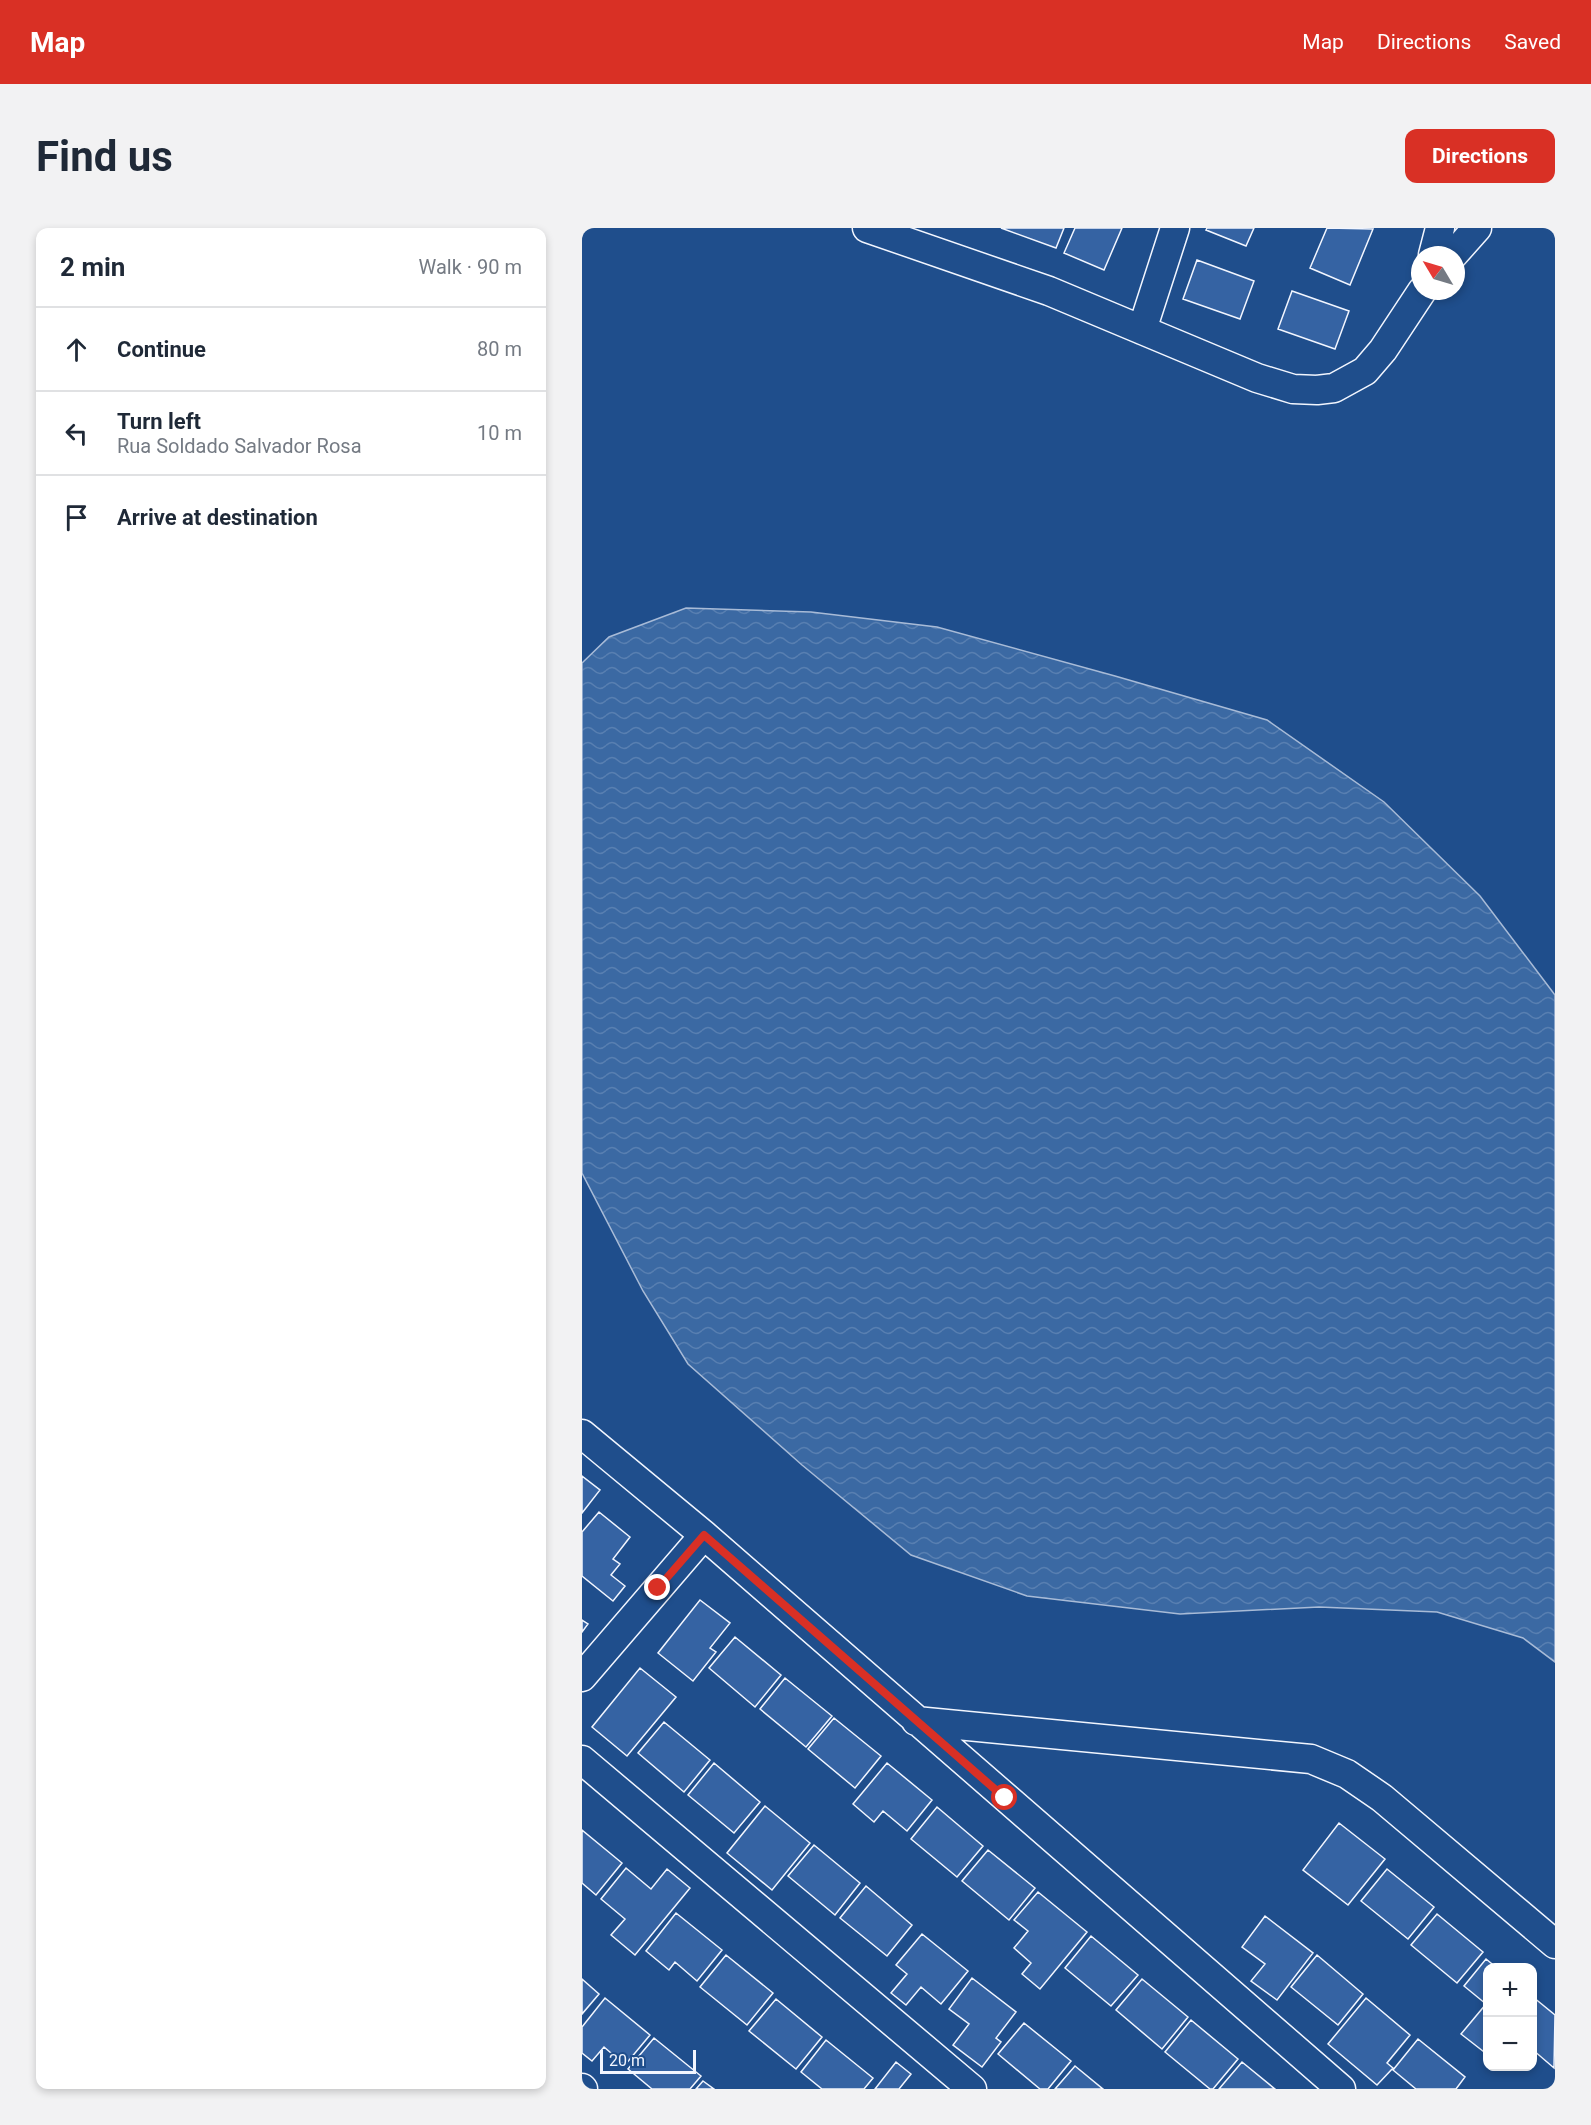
<!DOCTYPE html>
<html lang="en">
<head>
<meta charset="utf-8">
<style>
	body { margin:0; font-family:Roboto,sans-serif; background:#f2f2f3; color:#1f2937 }
	.controls { position:absolute; right:18px; bottom:18px; display:grid; overflow:hidden; border-radius:12px; box-shadow:0 3px 9px #0003 }
	.controls button { width:54px; height:54px; display:grid; place-items:center; padding:0; border:0; border-bottom:2px solid #e0e1e3; background:#fff; color:#1f2937; font:30px sans-serif }
	.compass { position:absolute; left:829px; top:18px; width:54px; height:54px; border-radius:50%; background:#fff; box-shadow:0 3px 9px #0003; rotate:308deg }
	.scale { position:absolute; left:18px; bottom:15px; width:96px; box-sizing:border-box; padding-left:6px; border:3px solid #f2f6ff; border-top:0; font-size:16px; line-height:21px; white-space:nowrap; color:#f2f6ff; -webkit-text-stroke:4px #1f4e8c; paint-order:stroke }
	.stop { position:absolute; width:18px; height:18px; margin:-14px; border:4px solid #d93025; border-radius:50%; background:#fff }
	.stop.end { background:#d93025; border-color:#fff; box-shadow:0 2px 6px #0008 }
	.list { margin:0; padding:0; list-style:none }
	h2 { display:flex; justify-content:space-between; align-items:center; height:78px; margin:0; padding:0 24px; font-size:26px }
	h2 small { font-size:20px; font-weight:400; color:#747a83 }
	.list li { display:grid; grid-template-columns:39px 1fr auto; gap:18px; align-items:center; box-sizing:border-box; height:84px; padding:0 24px; border-top:2px solid #e0e1e3 }
	.list b { display:block; font-size:22px; white-space:nowrap }
	.list p { margin:0; font-size:20px; white-space:nowrap; color:#747a83 }
	.list em { font-size:20px; font-style:normal; color:#747a83 }
	.icon { flex:none; width:33px; height:33px; fill:none; stroke:currentColor; stroke-width:2; stroke-linecap:round; stroke-linejoin:round }
	.map { position:relative; flex:none; width:973px; height:1861px; overflow:hidden; border-radius:12px }
	header { display:flex; align-items:center; gap:36px; box-sizing:border-box; height:84px; padding:0 30px; background:#d93025; color:#fff }
	header strong { font-size:28px }
	nav { display:flex; gap:33px; margin-inline-start:auto; font-size:21px }
	.intro { display:flex; align-items:center; justify-content:space-between; box-sizing:border-box; height:144px; padding:0 36px }
	h1 { margin:0; font-size:42px }
	.button { padding:15px 27px; border-radius:12px; background:#d93025; color:#fff; font-size:21px; font-weight:700 }
	main { display:flex; gap:36px; padding:0 36px }
	aside { flex:1; background:#fff; border-radius:12px; box-shadow:0 3px 9px #0003 }
	.map>svg:first-child { display:block }
	.water { fill:url(#water-waves); stroke:#a8bbd7; stroke-width:1.5 }
	.building { fill:#3563a3; stroke:#f2f6ff; stroke-width:1.5 }
	.lines { fill:none; stroke-linecap:round; stroke-linejoin:round }
	.minor-casing { stroke:#f2f6ff; stroke-width:31 }
	.minor { stroke:#1f4e8c; stroke-width:28 }
	.route { stroke:#d93025; stroke-width:8 }
</style>
</head>
<body>
<header>
<strong>Map</strong>
<nav><a>Map</a><a>Directions</a><a>Saved</a></nav>
</header>
<div class="intro"><h1>Find us</h1><a class="button">Directions</a></div>
<main>
<aside>
<h2>2 min<small>Walk · 90 m</small></h2>
<ul class="list">
<li><svg class="icon" aria-label="ahead" viewBox="0 0 24 24"><path d="M12 20V5M6 11l6-6 6 6"/></svg><div><b>Continue</b></div><em>80 m</em></li>
<li><svg class="icon" aria-label="left" viewBox="0 0 24 24"><path d="M17 20v-9H6M10 6l-5 5 5 5"/></svg><div><b>Turn left</b><p>Rua Soldado Salvador Rosa</p></div><em>10 m</em></li>
<li><svg class="icon" aria-label="arrive" viewBox="0 0 24 24"><path d="M6 21V4h12l-3 4 3 4H6"/></svg><div><b>Arrive at destination</b></div></li>
</ul>
</aside>
<div class="map">
<svg width="973" height="1861" viewBox="0 0 973 1861">
	<defs>
		<pattern id="water-waves" width="16" height="10" patternUnits="userSpaceOnUse" patternTransform="scale(1.5)"><rect width="16" height="10" fill="#3b69a3"/><path d="M0 5q4-4 8 0t8 0" fill="none" stroke="#587fb1"/></pattern>
	</defs>
	<rect width="100%" height="100%" fill="#1f4e8c"/>
	<path class="water" d="M104,380L229,384L355,399L533,448L685,492L802,574L898,668L973,767V1434L941,1410L855,1384L737,1379L598,1386L445,1368L329,1327L220,1237L106,1136L61,1063L0,945V435L27,409Z"/>
	<path class="building" d="M419,0H482L474,20Z
		M493,0H540L522,42L482,25Z
		M625,0H672L664,18L624,2Z
		M745,0L791,1L768,57L728,40Z
		M615,32L672,53L658,91L601,71Z
		M710,63L767,83L753,121L696,101Z
		M0,1248L18,1262L0,1285Z
		M17,1284L48,1309L31,1331L38,1336L29,1347L43,1358L31,1373L0,1348V1304Z
		M118,1372L148,1395L128,1420L134,1424L111,1453L76,1425Z
		M0,1392L6,1396L0,1404Z
		M153,1409L199,1447L173,1479L127,1440Z
		M58,1440L94,1469L45,1528L10,1499Z
		M203,1450L250,1488L224,1519L178,1481Z
		M252,1490L299,1528L273,1560L226,1521Z
		M82,1494L128,1532L102,1564L56,1525Z
		M132,1535L178,1574L152,1605L106,1567Z
		M305,1535L350,1572L325,1603L301,1583L292,1594L271,1576Z
		M183,1578L228,1615L190,1662L145,1625Z
		M355,1579L401,1618L375,1649L329,1611Z
		M757,1595L803,1631L766,1677L721,1642Z
		M0,1602L40,1635L14,1667L0,1655Z
		M232,1617L278,1655L253,1687L206,1648Z
		M406,1622L453,1660L427,1692L380,1653Z
		M44,1640L69,1661L85,1641L108,1660L53,1727L29,1707L43,1691L19,1671Z
		M805,1641L852,1679L826,1711L779,1673Z
		M284,1658L330,1697L305,1728L258,1690Z
		M456,1664L505,1704L458,1761L440,1746L449,1735L432,1720L446,1703L432,1692Z
		M94,1685L140,1722L115,1753L93,1734L87,1742L64,1723Z
		M855,1686L901,1724L875,1755L829,1717Z
		M683,1688L731,1725L695,1772L669,1753L683,1736L660,1719Z
		M340,1706L386,1743L359,1776L339,1759L324,1777L309,1765L325,1746L314,1737Z
		M509,1708L556,1747L529,1778L483,1740Z
		M144,1727L191,1765L165,1797L118,1759Z
		M735,1727L781,1766L756,1797L709,1759Z
		M904,1731L915,1740H906V1827L879,1806L904,1776L882,1758Z
		M390,1750L434,1784L414,1810L419,1814L400,1839L371,1817L387,1796L367,1781Z
		M0,1751L17,1766L0,1786Z
		M560,1751L606,1789L580,1821L534,1782Z
		M951,1769L973,1787L972,1840L951,1822Z
		M23,1770L68,1807L43,1837L22,1819L10,1833L0,1825V1799Z
		M784,1770L828,1807L805,1835L811,1840L795,1857L746,1816Z
		M194,1771L240,1809L214,1841L167,1803Z
		M609,1792L656,1831L631,1861H628L583,1824Z
		M442,1795L489,1833L466,1861H458L416,1826Z
		M72,1810L119,1848L108,1861H70L46,1841Z
		M836,1811L883,1849L874,1861H834L811,1842Z
		M244,1812L291,1850L282,1861H240L219,1844Z
		M314,1834L329,1846L317,1861H293Z
		M660,1834L693,1861H637Z
		M493,1838L521,1861H473Z
		M121,1853L132,1861H114Z"/>
	<g class="lines">
		<defs>
			<path id="minor" d="M285,0L467,63L675,150L711,161L735,162L752,160L783,143L801,122L840,63
				M851,27L858,0
				M871,27L895,0
				M560,102L593,0
				M0,1206L122,1307L759,1861
				M0,1449L122,1307
				M334,1493L729,1531L765,1546L800,1570L973,1716
				M0,1532L390,1861
				M0,1860L1,1861"/>
		</defs>
		<use href="#minor" class="minor-casing"/>
		<use href="#minor" class="minor"/>
	</g>
	<g class="lines">
		<path class="route" d="M76,1360L122,1307L423,1570"/>
	</g>
</svg>
<div class="controls">
<button>+</button>
<button>−</button>
</div>
<svg class="compass" viewBox="-18 -18 36 36"><path d="M0-13l5 13h-10z" fill="#e53935"/><path d="M0 13l5-13h-10z" fill="#747a83"/></svg>
<div class="scale">20 m</div>
<div class="stop" style="left:423px;top:1570px"></div>
<div class="stop end" style="left:76px;top:1360px"></div>
</div>
</main>
</body>
</html>
